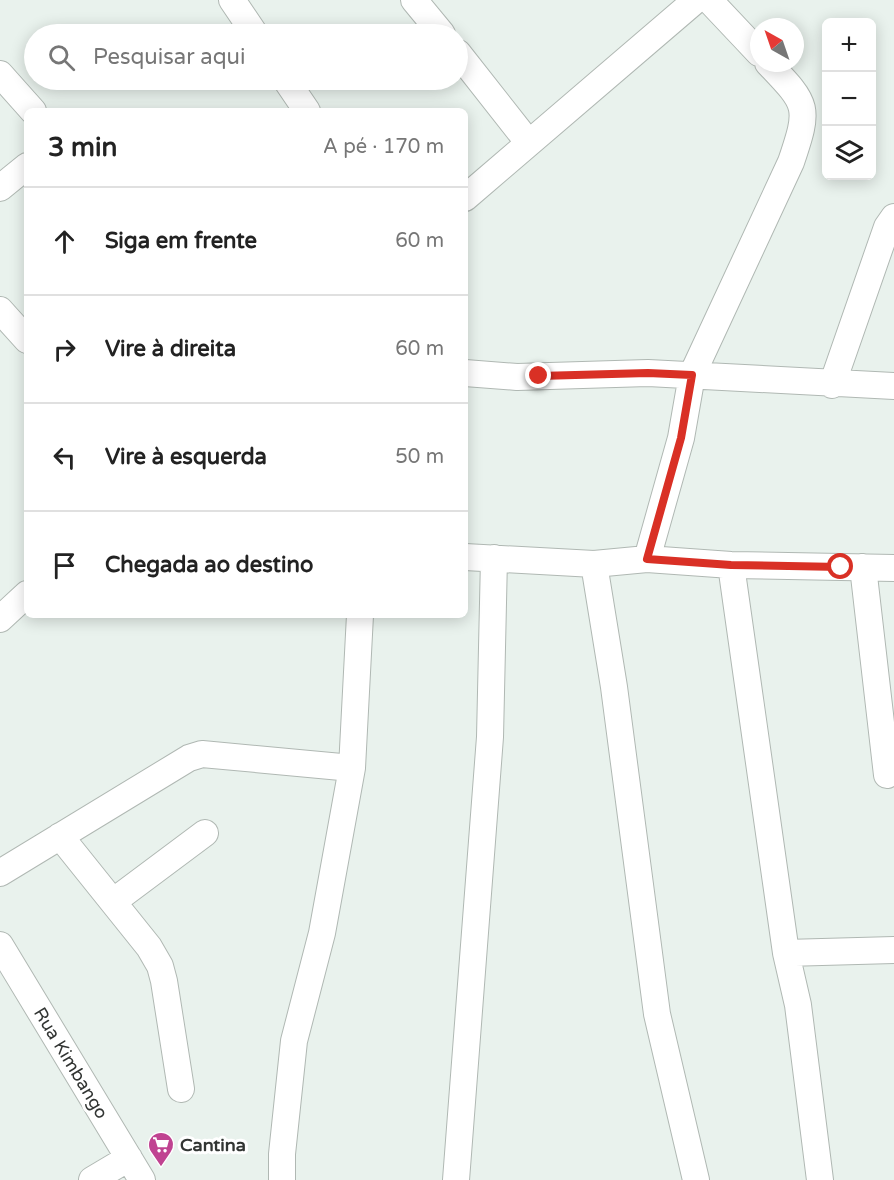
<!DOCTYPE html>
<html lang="pt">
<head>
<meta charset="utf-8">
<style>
	body { margin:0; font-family:"Varela Round",sans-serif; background:#f6f6f6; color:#222 }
	.controls { position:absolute; right:18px; top:18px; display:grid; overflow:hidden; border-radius:9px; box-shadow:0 3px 15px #0003 }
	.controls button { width:54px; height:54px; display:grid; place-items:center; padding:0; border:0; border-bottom:2px solid #e0e0e0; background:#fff; color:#222; font:30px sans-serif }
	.compass { position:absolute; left:750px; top:18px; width:54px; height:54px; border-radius:50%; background:#fff; box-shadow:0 3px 15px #0003; rotate:320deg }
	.stop { position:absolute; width:18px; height:18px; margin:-14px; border:4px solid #d93025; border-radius:50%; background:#fff }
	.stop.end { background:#d93025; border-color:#fff; box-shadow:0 2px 6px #0008 }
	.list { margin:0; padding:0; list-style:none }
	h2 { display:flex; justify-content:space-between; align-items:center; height:78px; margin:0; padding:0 24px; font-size:26px }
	h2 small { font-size:20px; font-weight:400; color:#767676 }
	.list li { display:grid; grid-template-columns:39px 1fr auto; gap:18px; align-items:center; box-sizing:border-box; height:108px; padding:0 24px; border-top:2px solid #e0e0e0 }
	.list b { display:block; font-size:22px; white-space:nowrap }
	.list em { font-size:20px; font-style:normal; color:#767676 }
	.icon { flex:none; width:33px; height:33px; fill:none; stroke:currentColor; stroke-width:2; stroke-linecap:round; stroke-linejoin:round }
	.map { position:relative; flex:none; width:894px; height:1180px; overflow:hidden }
	.search { position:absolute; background:#fff; box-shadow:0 3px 15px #0003; left:24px; top:24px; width:444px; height:66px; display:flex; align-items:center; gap:15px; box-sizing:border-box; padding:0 21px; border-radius:33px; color:#767676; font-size:22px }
	.panel { position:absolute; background:#fff; box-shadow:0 3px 15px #0003; left:24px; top:108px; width:444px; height:510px; border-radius:9px }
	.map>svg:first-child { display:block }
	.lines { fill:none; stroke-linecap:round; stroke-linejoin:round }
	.minor-casing { stroke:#b0b8b3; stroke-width:28 }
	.minor { stroke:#fff; stroke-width:26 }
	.route { stroke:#d93025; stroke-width:8 }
	.labels { text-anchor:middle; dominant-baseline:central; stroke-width:6; stroke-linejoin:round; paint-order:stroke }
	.street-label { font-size:18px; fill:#323533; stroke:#fff }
	.poi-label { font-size:18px; font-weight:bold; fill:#323533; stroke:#fff; text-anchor:start }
</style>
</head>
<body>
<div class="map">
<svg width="894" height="1180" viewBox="0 0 894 1180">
	<rect width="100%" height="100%" fill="#e9f2ed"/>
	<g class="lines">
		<defs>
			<path id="minor" d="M232,0L255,34
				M414,0L442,34
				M709,0L759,53
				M458,53L528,142
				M0,74L33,111
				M286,80L307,111
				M0,188L27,166
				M465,198L696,0
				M0,310L27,340
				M465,373L517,377L648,373L894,386
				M832,385L887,227L894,217
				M465,557L594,564L647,559L731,565L894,568
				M647,559L681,438L692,375L791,162C810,106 808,105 768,63
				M594,564L614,687L657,1014L696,1180
				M731,565L786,953L798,1005L820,1180
				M863,567L887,775
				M0,619L27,594
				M60,836L149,947L160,966L164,981L181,1089
				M0,873L189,758L202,754L352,768
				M114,901L205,833
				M0,945L142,1180
				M786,953L894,950
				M92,1180L129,1158
				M282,1180V1154L294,1041L322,933L352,768L360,615
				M456,1180L490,737L494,558"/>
		</defs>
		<use href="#minor" class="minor-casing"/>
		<use href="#minor" class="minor"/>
	</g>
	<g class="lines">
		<path class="route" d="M539,376L648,373L692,375L681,438L647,559L731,565L841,567"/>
	</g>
	<defs>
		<symbol id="supermarket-pin" viewBox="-11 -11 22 30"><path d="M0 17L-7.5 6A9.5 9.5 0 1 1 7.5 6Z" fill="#c04391" stroke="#fff"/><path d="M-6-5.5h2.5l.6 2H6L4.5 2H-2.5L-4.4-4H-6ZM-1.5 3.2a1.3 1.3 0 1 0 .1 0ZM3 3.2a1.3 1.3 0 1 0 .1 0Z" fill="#fff"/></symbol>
	</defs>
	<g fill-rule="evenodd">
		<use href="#supermarket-pin" x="146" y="1130" width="30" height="40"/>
	</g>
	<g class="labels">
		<g class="street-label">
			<text transform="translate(71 1063) rotate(59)">Rua Kimbango</text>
		</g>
		<g class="poi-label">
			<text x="180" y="1145">Cantina</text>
		</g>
	</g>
</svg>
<div class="controls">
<button>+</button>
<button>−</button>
<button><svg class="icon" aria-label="layers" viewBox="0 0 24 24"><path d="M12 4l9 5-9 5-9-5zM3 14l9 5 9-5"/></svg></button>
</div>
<svg class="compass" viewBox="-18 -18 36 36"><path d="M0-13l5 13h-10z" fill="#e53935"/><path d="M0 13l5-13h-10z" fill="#767676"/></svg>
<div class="stop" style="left:841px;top:567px"></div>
<div class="stop end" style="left:539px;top:376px"></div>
<div class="search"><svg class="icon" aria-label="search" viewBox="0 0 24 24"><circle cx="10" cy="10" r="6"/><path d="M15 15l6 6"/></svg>Pesquisar aqui</div>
<section class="panel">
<h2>3 min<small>A pé · 170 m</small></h2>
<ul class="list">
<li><svg class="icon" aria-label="ahead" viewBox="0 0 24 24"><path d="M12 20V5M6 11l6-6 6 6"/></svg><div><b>Siga em frente</b></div><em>60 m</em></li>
<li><svg class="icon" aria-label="right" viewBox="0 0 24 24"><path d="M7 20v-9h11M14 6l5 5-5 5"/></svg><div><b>Vire à direita</b></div><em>60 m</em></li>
<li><svg class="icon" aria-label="left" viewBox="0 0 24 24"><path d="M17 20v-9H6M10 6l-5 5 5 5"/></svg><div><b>Vire à esquerda</b></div><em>50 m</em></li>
<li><svg class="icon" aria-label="arrive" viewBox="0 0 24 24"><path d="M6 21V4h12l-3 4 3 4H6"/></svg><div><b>Chegada ao destino</b></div></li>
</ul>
</section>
</div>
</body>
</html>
